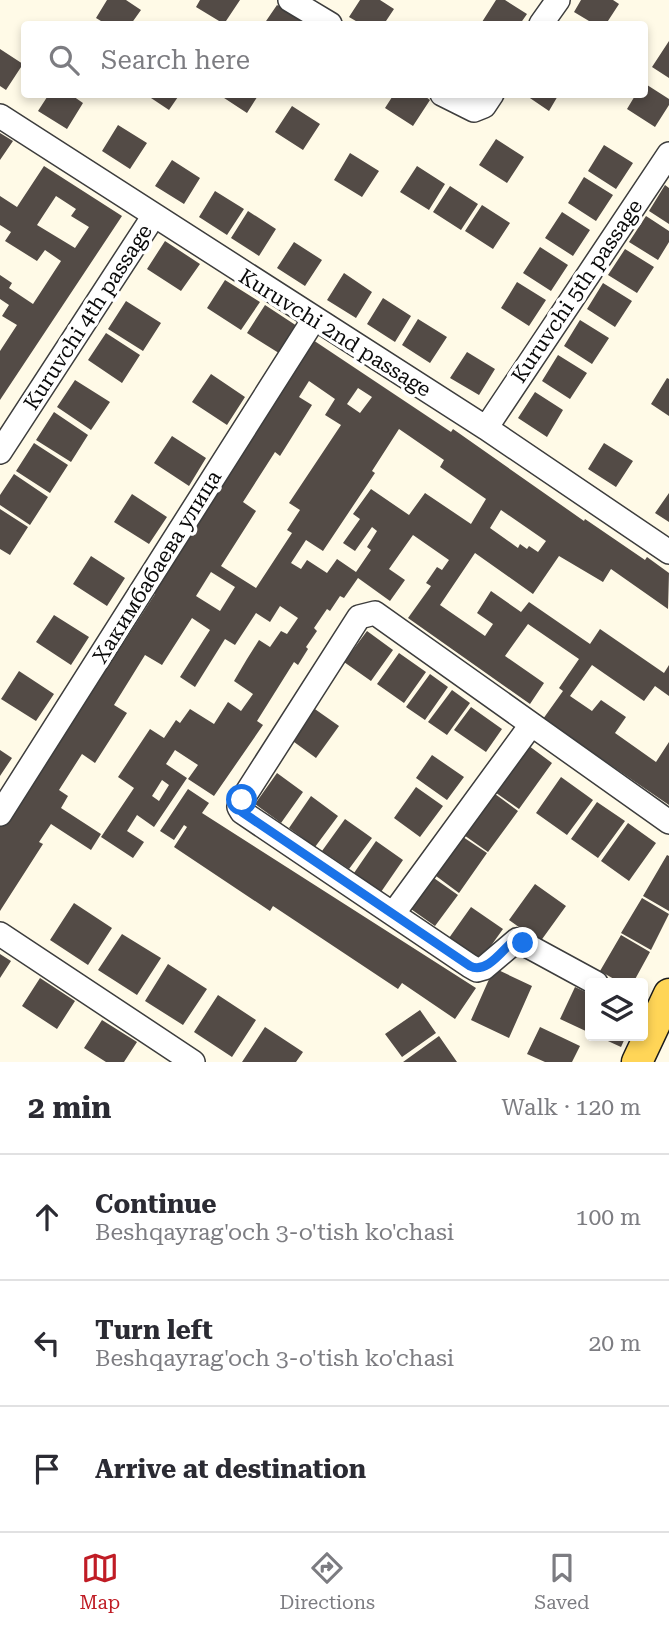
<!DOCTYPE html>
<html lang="en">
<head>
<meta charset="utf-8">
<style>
	body { margin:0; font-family:"Roboto Serif",serif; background:#f7f7f7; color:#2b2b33 }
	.controls { position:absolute; right:21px; bottom:21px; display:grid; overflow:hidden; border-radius:7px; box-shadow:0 4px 10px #0003 }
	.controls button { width:63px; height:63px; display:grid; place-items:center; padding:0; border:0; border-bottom:2px solid #e1e1e2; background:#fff; color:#2b2b33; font:35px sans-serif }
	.stop { position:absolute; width:21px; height:21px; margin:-16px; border:5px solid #1a73e8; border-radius:50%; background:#fff }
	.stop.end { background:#1a73e8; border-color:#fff; box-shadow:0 2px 7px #0008 }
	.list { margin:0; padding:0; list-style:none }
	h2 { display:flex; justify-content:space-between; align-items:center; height:91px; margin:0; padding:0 28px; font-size:30px }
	h2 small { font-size:23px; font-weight:400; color:#7c7c81 }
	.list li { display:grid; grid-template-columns:46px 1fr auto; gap:21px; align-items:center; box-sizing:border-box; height:126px; padding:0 28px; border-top:2px solid #e1e1e2 }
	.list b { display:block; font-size:26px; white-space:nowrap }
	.list p { margin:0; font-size:23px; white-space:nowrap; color:#7c7c81 }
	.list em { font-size:23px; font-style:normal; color:#7c7c81 }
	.icon { flex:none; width:38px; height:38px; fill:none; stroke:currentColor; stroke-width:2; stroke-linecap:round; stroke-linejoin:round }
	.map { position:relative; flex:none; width:669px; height:1062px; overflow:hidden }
	.search { position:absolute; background:#fff; box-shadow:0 4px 10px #0003; left:21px; right:21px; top:21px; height:77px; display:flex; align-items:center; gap:18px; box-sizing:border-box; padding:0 24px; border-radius:7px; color:#7c7c81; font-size:26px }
	.sheet { height:469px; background:#fff }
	nav { display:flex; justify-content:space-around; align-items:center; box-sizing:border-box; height:98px; border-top:2px solid #e1e1e2; background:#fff; font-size:19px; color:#7c7c81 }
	nav a { display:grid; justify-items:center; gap:4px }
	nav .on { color:#c01c25 }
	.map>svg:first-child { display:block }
	.building { fill:#534b46; fill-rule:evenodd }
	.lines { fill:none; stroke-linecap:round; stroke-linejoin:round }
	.minor-casing { stroke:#3d3d3d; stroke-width:26 }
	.major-casing { stroke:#1b1b1b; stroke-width:33 }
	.minor { stroke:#fff; stroke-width:23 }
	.major { stroke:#ffd557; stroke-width:30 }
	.route { stroke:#1a73e8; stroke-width:9 }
	.labels { text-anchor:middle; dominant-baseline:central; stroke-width:7; stroke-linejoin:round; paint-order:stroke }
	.street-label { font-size:21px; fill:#0a0a0a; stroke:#fff }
</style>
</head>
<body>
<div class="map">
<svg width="669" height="1062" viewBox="0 0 669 1062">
	<rect width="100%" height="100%" fill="#fffae7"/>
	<path class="building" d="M107,0H126L141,10L131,24H106L96,18Z
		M200,0H240L224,24L196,7Z
		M360,0H380L394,9L384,24H361L349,17Z
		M496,0H505L527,14L520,24L482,22Z
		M581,0H613L619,4L606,24H594L574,12Z
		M277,5L305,22L304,24H264Z
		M669,41V78L652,67Z
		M0,49L23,64L6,90L0,86Z
		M644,83L669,99V105L655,127L627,109L636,94H644Z
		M49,94H70L83,103L67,129L38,111Z
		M145,94H180L169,110Z
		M218,94H259L247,113Z
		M394,94H422L430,100L413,126L385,108Z
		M524,94H559L549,111Z
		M292,106L320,124L303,150L275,132Z
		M118,125L147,143L130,169L102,151Z
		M0,133L13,141L0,160Z
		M496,139L524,157L507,183L479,165Z
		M604,145L633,163L616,189L588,171Z
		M350,153L379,171L362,197L334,180Z
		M172,160L200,178L184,204L155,186Z
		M44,166L122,216L0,400V351L17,325L2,316L9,305L0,299V275L12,283L9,288L33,304L61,261L45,250L37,261L5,241L11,232L0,225V196L17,207ZM56,196L76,209L71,216L89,227L75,248L37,225Z
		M417,166L445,184L429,210L400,192Z
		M584,177L613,195L596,221L568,203Z
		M665,185L669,188V224L649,211Z
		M450,186L478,204L461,230L433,212Z
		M215,191L244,209L227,235L199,217Z
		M482,205L510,223L493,249L465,231Z
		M248,211L276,229L259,256L231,238Z
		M562,212L590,230L573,256L545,238Z
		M646,216L669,231V242L658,260L629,242Z
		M165,241L200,264L181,291L147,269Z
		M294,242L322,260L305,286L277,268Z
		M540,247L568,265L551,291L523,273Z
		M625,249L654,267L637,293L608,275Z
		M344,273L372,292L356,318L327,300Z
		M225,280L260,302L241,330L207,308Z
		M517,282L546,300L529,326L501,308Z
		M603,283L632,301L615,327L587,309Z
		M383,298L411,316L395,342L367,324Z
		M126,301L161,323L143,351L108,329Z
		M265,305L300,328L282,355L247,333Z
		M418,319L447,337L430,363L402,345Z
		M580,320L609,338L592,364L564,346Z
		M106,333L140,355L122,383L88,360Z
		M313,340L451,432L453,429L584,521L585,519L645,560L647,557L669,573L668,609L611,569L603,582L559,556L533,594L475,553L440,605L485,636L493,624L477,613L491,591L521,612L529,602L590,644L600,629L664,673L669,665V696L655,686L644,701L592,665L570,696L592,711L601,700L626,717L615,733L656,762L669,742V805L543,719L563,691L559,688L579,659L528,624L505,656L544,683L530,704L408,618L431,586L426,583L437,567L442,570L449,560L413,535L389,569L405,580L390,601L358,578L344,598L340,596L330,611L327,609L314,628L317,631L306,647L308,649L298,665L294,662L257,721L263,725L214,796L188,779L198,765L175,750L166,764L187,778L154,827L137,815L127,831L144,842L133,858L101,837L134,788L118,777L150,729L164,738L176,720L180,723L190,709L214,724L228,702L241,711L253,694L234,681L247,659L259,640L270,647L281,631L287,634L298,618L280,606L270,622L256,613L235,645L225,639L195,687L180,677L210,630L192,618L162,665L145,655L114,705L127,713L95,763L82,754L59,790L68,796L61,808L101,834L91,850L51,824L39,842L43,844L0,911V827L92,691L88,689L120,639L124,642L155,594L151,592ZM309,381L335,399L325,415L341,425L289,503L300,510L287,530L292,533L256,588L221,566L256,511L243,502L275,452L280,456L312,405L299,397ZM358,388L372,397L360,413L347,404ZM399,429L444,460L440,467L486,499L471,524L425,493L409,515L371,489L353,514L360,519L343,543L355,551L372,527L377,531L367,547L371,550L356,572L337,559L327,573L307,560L301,569L291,563L306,540L323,551L375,473L372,471ZM501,510L546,541L538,552L529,546L527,549L520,544L518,548L490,528ZM211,572L235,587L220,611L196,596ZM162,780L169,785L159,801L152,796Z
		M467,352L495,369L479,395L450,378Z
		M558,355L587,373L570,399L542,381Z
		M211,374L245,397L227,425L192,402Z
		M667,378L669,379V416L651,404Z
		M75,380L110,402L91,430L57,407Z
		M535,392L563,410L547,437L518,418Z
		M54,412L88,435L71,462L36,440Z
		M172,436L206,458L189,486L154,463Z
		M34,443L68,465L50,493L16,471Z
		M604,443L633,461L616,487L588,469Z
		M14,474L48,497L30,525L0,505V495Z
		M669,493V522L655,513Z
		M132,494L167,517L149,544L114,522Z
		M0,509L28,527L10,555L0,549Z
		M91,556L125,578L107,606L73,584Z
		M54,615L89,637L71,665L36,642Z
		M367,631L393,650L371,681L344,662Z
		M399,653L426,672L404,703L377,684Z
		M19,671L54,694L36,721L1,699Z
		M430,674L448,687L425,720L406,707Z
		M452,690L470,703L447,735L428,722Z
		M312,707L339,726L316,758L290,739Z
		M471,707L502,729L486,752L454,730Z
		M525,743L552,763L519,809L492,790Z
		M0,750L12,758L0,776Z
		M432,755L464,777L447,800L416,778Z
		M277,773L303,792L281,823L255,804Z
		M561,777L593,800L567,835L536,813Z
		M416,787L443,806L420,837L394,818Z
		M188,789L209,803L202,813L476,988L455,1019L402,983L398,989L273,906L270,911L174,847L187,827L184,825L174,840L160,831Z
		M491,791L518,811L488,852L461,833Z
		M311,796L338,816L315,847L289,828Z
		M597,802L625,821L598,858L571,839Z
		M345,819L372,838L349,869L322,851Z
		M628,823L656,843L629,881L601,861Z
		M460,835L487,853L459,893L432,873Z
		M376,841L403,860L381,892L354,873Z
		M667,855L669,856V911L643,896Z
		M431,876L458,895L435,926L408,907Z
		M535,884L566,906L540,942L509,920Z
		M642,898L669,914L651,950L621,933Z
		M74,903L112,928L88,965L50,940Z
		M471,907L503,929L480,961L449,938Z
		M122,934L161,958L137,995L98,970Z
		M621,935L650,952L633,983H621L600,971Z
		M0,954L11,961L0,978Z
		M168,964L207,989L183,1025L145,1001Z
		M494,968L532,986L509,1038L471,1020Z
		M40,978L75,1001L57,1029L22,1006Z
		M575,987L590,994V1033L560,1019Z
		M218,995L256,1020L232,1057L194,1032Z
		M420,1010L436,1033L402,1057L385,1034Z
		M102,1020L137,1042L124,1062H106L84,1048Z
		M265,1027L303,1052L296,1062H242Z
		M540,1027L580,1046L572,1062H545L527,1054Z
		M439,1036L457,1062H403Z
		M597,1036H626L621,1047Z"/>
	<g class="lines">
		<defs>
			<path id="minor" d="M290,0L330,24
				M541,24L558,0
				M442,94L474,110L484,106L492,94
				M0,116L486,428L669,552
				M486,428L669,154
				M0,452L153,217
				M0,814L314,319
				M393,914L531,725
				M0,934L193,1062
				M596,983L517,940L484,968L477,970L470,966L242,812L239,807L242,800L359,617L375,613L669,822"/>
			<path id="major" d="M637,1062L669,994"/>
		</defs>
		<use href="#minor" class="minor-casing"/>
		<use href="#major" class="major-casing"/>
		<use href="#minor" class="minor"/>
		<use href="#major" class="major"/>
	</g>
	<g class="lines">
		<path class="route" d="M242,800V812L470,966C486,974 501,952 513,941L523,943"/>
	</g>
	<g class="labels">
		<g class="street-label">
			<text transform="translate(577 291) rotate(-56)">Kuruvchi 5th passage</text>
			<text transform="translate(88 317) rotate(-57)">Kuruvchi 4th passage</text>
			<text transform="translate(335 333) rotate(32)">Kuruvchi 2nd passage</text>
			<text transform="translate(157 567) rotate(-58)">Хакимбабаева улица</text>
		</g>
	</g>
</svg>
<div class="controls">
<button><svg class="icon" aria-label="layers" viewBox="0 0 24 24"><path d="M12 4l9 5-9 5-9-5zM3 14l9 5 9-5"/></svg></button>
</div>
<div class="stop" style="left:242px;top:800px"></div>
<div class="stop end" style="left:523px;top:943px"></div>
<div class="search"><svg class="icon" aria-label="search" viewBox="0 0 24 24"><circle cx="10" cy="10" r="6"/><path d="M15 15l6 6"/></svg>Search here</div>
</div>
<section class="sheet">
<h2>2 min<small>Walk · 120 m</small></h2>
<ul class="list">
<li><svg class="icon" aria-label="ahead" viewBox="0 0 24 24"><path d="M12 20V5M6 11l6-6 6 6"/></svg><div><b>Continue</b><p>Beshqayrag'och 3-o'tish ko'chasi</p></div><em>100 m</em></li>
<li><svg class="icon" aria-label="left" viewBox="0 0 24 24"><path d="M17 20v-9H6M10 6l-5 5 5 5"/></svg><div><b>Turn left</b><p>Beshqayrag'och 3-o'tish ko'chasi</p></div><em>20 m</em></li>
<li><svg class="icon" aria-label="arrive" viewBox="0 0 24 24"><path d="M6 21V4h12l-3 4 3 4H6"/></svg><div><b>Arrive at destination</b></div></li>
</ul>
</section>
<nav>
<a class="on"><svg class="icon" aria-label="map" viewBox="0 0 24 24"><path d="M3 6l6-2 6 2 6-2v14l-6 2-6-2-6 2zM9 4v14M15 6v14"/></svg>Map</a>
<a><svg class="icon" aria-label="directions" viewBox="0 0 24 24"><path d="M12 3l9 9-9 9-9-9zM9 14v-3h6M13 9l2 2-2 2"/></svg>Directions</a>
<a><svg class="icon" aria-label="saved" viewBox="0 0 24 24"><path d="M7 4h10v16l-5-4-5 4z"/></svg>Saved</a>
</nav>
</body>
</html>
